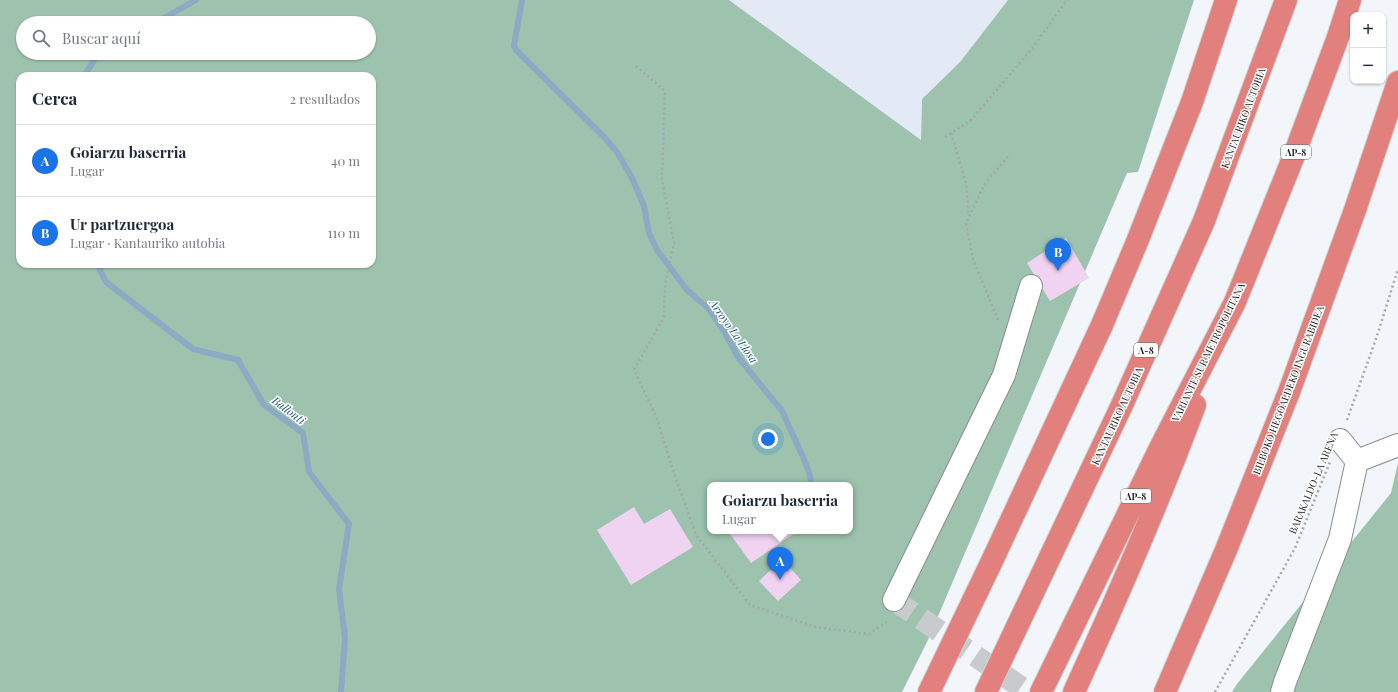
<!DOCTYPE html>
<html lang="es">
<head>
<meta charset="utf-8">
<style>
	body { margin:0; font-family:"Playfair Display",serif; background:#f6f6f7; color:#1f2937 }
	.controls { position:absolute; right:12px; top:12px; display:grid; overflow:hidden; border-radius:8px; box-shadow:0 1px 3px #0004 }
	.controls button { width:36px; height:36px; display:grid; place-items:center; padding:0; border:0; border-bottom:1px solid #e0e1e3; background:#fff; color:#1f2937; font:20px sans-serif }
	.you { position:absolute; left:768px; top:439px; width:14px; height:14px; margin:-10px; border:3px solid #fff; border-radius:50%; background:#1a73e8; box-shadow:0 0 0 6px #1a73e833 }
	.badge { display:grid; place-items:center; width:26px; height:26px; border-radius:50%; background:#1a73e8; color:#fff; font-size:13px; font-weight:700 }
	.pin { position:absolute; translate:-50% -33px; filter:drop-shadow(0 1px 2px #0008) }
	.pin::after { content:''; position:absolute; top:21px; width:14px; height:12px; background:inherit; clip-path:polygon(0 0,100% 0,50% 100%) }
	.popup { position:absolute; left:707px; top:482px; width:146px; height:52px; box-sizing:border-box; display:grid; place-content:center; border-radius:8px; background:#fff; filter:drop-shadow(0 1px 3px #0005); font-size:13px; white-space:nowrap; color:#747a83 }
	.popup b { font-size:15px; color:#1f2937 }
	.popup::after { content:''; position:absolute; left:50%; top:100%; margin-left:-8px; border:8px solid transparent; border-top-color:#fff }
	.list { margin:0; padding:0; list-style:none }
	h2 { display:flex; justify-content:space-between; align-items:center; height:52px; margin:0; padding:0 16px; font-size:17px }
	h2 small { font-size:13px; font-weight:400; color:#747a83 }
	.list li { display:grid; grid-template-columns:26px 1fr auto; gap:12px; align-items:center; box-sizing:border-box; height:72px; padding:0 16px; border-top:1px solid #e0e1e3 }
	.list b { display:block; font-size:15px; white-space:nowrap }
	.list p { margin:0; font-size:13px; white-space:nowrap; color:#747a83 }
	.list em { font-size:13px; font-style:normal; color:#747a83 }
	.icon { flex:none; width:22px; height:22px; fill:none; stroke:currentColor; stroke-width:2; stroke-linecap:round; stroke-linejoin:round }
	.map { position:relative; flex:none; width:1398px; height:692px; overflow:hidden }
	.search { position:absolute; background:#fff; box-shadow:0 1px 3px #0004; left:16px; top:16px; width:360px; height:44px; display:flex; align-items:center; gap:10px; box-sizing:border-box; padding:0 14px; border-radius:22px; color:#747a83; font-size:15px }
	.panel { position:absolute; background:#fff; box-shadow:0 1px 3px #0004; left:16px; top:72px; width:360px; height:196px; border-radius:12px }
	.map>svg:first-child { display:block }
	.built { fill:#e3eaf5 }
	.forest { fill:#9dc3ae; fill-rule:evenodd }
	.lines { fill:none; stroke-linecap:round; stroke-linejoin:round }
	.stream { stroke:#8aabc3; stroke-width:6 }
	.building { fill:#efd3f1 }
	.street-tunnel { stroke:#c8cbce; stroke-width:22; stroke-dasharray:22 11; stroke-linecap:butt }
	.street-casing { stroke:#898c90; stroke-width:24 }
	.highway-casing { stroke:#d3d3d3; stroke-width:24 }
	.path { stroke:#a5a7aa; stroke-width:2.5; stroke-dasharray:2 3; stroke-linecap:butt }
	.street { stroke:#fff; stroke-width:22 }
	.highway { stroke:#e2807d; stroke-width:22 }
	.labels { text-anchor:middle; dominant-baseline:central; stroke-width:3; stroke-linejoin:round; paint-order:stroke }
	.shield { fill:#fff; stroke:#646466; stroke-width:1 }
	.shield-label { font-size:9px; font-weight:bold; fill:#212224 }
	.street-label { font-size:10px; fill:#212224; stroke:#fff }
	.water-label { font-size:11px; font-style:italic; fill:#195174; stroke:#fff }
</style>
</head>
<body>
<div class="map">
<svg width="1398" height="692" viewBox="0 0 1398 692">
	<rect width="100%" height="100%" fill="#f2f5f9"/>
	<path class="built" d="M729,0H1008L960,62L922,99L921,140Z"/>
	<path class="forest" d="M0,0H729L921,140L922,99L960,62L1008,0H1194L1138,172L1127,173L927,642L902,692H0ZM23,23H369V53H23ZM20,76H372V264H20ZM710,485H850V531H710Z
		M1398,463V692H1232L1237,684L1391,493Z"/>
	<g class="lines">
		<path class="stream" d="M522,0L514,46L516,50L605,138L617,152L632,178L644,206L649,233L657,250L687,290L708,308L724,331L738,357L782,411L803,457L810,475L811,485
			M155,23L196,0
			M84,76L99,53
			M97,264L106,282L193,349L238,360L264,405L303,433L309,472L349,524L339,589L345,638L341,692"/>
	</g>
	<path class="building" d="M1066,238L1089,278L1050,301L1027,263Z
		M634,507L644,524L670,509L693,547L631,585L597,530Z
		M735,531H798L751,563L730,534Z
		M782,559L801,580L778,601L759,581Z"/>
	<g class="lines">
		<path class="street-tunnel" d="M894,600L1028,692"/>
		<defs>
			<path id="street" d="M1357,461L1398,445
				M894,600L1004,375L1031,286
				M1282,692L1285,682L1340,539L1357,461L1340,440"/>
			<path id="highway" d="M929,692L992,561L1102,325L1137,242L1192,102L1226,0
				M986,692L1122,405L1204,221L1286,0
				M1041,692L1160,448L1235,302L1293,158L1338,37L1350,0
				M1074,692C1117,598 1159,502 1195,405
				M1165,692L1226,550L1289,392L1355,210L1398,82"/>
		</defs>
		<use href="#street" class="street-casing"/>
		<use href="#highway" class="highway-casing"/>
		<path class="path" d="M636,66L665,91L662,180L674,242L665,285L664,317L634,370L656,416L674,473L696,535L750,605L816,627L869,634L888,621
			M951,133L966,183L969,216
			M945,137L970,121L1031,50L1067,0
			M998,320L973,259L966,223L984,185L1010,154
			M1347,420L1377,336L1398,269
			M1215,692L1295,548L1330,462"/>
		<use href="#street" class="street"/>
		<use href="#highway" class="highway"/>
	</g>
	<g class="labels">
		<g class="shield">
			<rect x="1281" y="145" width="30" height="14" rx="3"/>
			<rect x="1134" y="343" width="24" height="14" rx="3"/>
			<rect x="1121" y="489" width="30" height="14" rx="3"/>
		</g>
		<g class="shield-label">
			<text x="1296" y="152">AP-8</text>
			<text x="1146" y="350">A-8</text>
			<text x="1136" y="496">AP-8</text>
		</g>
		<g class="street-label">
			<text transform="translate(1243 118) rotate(-69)">KANTAURIKO AUTOBIA</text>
			<text transform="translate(1208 352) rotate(-64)">VARIANTE SUR METROPOLITANA</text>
			<text transform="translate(1288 390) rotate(-69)">BILBOKO HEGOALDEKO INGURABIDEA</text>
			<text transform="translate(1117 416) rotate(-65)">KANTAURIKO AUTOBIA</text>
			<text transform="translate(1313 483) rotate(-67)">BARAKALDO-LA ARENA</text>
		</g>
		<g class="water-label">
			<text transform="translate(734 331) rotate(55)">Arroyo La Llosa</text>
			<text transform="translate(289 410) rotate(37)">Ballonti</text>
		</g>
	</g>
</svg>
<div class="controls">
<button>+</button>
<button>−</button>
</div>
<div class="you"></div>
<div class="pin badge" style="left:780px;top:580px">A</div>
<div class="popup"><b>Goiarzu baserria</b>Lugar</div>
<div class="pin badge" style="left:1058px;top:271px">B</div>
<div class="search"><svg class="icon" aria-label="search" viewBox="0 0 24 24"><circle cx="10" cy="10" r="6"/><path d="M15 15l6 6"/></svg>Buscar aquí</div>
<section class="panel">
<h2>Cerca<small>2 resultados</small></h2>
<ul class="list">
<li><span class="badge">A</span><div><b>Goiarzu baserria</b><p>Lugar</p></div><em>40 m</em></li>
<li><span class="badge">B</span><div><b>Ur partzuergoa</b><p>Lugar · Kantauriko autobia</p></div><em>110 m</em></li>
</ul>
</section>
</div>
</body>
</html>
